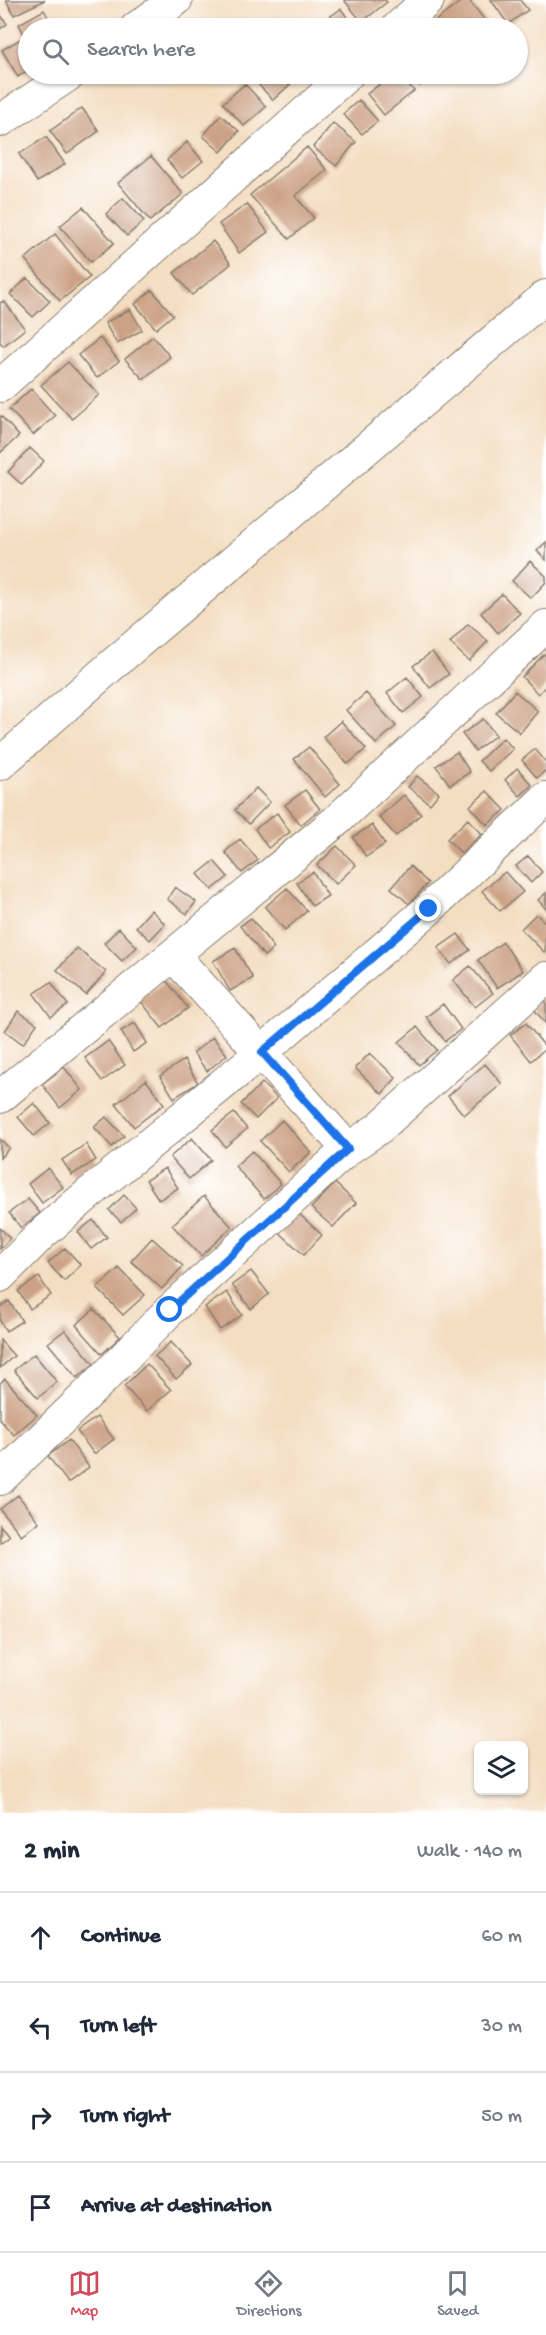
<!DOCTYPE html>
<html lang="en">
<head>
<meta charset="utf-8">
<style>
	body { margin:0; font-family:"Gochi Hand",sans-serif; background:#f6f6f7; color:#1f2937 }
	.controls { position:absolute; right:18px; bottom:18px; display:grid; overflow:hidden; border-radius:9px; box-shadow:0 2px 4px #0004 }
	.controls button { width:54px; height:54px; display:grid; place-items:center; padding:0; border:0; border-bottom:2px solid #e0e1e3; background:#fff; color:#1f2937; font:30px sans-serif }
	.stop { position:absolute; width:18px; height:18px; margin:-14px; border:4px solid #1a73e8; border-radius:50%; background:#fff }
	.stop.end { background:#1a73e8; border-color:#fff; box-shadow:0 2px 6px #0008 }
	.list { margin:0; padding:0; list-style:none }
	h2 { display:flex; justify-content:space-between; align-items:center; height:78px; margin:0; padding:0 24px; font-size:26px }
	h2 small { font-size:20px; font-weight:400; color:#747a83 }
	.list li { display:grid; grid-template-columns:39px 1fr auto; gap:18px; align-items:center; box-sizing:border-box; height:90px; padding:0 24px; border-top:2px solid #e0e1e3 }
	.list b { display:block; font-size:22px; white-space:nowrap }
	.list em { font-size:20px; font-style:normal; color:#747a83 }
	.icon { flex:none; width:33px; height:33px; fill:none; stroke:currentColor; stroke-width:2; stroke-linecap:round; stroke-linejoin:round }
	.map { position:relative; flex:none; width:546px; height:1813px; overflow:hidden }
	.search { position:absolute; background:#fff; box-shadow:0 2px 4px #0004; left:18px; right:18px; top:18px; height:66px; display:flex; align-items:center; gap:15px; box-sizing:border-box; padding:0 21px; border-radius:33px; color:#747a83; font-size:22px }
	.sheet { height:438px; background:#fff }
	nav { display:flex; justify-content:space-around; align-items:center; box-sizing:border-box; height:84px; border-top:2px solid #e0e1e3; background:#fff; font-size:16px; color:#747a83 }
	nav a { display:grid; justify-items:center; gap:3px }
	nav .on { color:#d1495b }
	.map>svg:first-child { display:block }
	.building { fill:#cca286 }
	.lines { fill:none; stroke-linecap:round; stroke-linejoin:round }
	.minor-casing { stroke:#887d6f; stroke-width:34 }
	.minor { stroke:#fff; stroke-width:32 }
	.route { stroke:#1a73e8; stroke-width:8 }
</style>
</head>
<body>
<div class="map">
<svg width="546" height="1813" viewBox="0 0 546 1813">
	<rect width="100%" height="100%" fill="#fff"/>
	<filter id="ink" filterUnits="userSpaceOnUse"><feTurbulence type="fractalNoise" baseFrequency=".0167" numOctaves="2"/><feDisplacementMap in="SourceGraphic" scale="12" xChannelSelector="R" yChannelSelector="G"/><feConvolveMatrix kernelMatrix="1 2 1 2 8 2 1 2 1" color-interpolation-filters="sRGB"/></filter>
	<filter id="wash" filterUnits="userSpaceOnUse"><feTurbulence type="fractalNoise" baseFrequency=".008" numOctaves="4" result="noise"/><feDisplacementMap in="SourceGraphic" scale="24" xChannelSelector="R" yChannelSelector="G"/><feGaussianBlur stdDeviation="1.35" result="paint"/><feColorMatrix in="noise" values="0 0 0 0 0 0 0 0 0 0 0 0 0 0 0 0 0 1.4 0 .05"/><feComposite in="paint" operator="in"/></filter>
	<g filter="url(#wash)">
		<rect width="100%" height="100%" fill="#f4dec2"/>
		<g id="blocks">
			<path class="building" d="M6,0H45L14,15Z
				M344,0H385L387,2L362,22Z
				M463,0H469L491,28H433L430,25Z
				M491,0H520L528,10L508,24Z
				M341,9L355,28H313Z
				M44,10L54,28H28V42L19,24Z
				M0,14L7,24L0,29Z
				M22,38L28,49V70L18,77L2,50Z
				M267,74H288L295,80L273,100L257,83Z
				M299,74H319L307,83Z
				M393,74H400L414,91L384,115L367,94Z
				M411,74H436L420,86Z
				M245,84L266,107L244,126L223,103Z
				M359,100L378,121L362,134L343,114Z
				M82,108L99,131L67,154L50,131Z
				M221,115L239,131L221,152L203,136Z
				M333,123L356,142L336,166L313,147Z
				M46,137L65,164L37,182L19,154Z
				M187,142L203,161L182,178L167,160Z
				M307,147L327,170L295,196L314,218L289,239L250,195Z
				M151,156L183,194L150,221L118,183Z
				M123,198L144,221L127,236L106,214Z
				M247,204L268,232L239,253L219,224Z
				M83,207L114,243L91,262L60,226Z
				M55,234L90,277L60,301L25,259Z
				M213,241L231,264L192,295L174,273Z
				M27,278L50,301L33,317L10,294Z
				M152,290L173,315L156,329L135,304Z
				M4,301L25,329L3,346L0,342V303Z
				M130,309L142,330L117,344L105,323Z
				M153,336L170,357L143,379L125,359Z
				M100,338L119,361L97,378L78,355Z
				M68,362L99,395L72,419L41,385Z
				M31,389L55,416L33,435L9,409Z
				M1,416L19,436L0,453V417Z
				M30,448L44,461L22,485L8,472Z
				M546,542V560L537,551Z
				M530,561L546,576V582L531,598L512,581Z
				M502,594L520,613L498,633L481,613Z
				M468,624L488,641L469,661L450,643Z
				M432,652L449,674L430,688L413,666Z
				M544,654L546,656V686L538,694L522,677Z
				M407,677L423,697L403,713L387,693Z
				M515,691L538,711L520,733L496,713Z
				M366,693L396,726L376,744L346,710Z
				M483,719L496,735L475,751L462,734Z
				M341,721L366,749L348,764L323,737Z
				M503,738L513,749L489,771L479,761Z
				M309,747L340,784L325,797L294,759Z
				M535,749L546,762V770L537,778L522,760Z
				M457,752L470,772L450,785L436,766Z
				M517,768L532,785L520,796L505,780Z
				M417,776L439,793L430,804L408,787Z
				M256,788L270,802L249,824L235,810Z
				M305,790L320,809L301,825L285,805Z
				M487,791L505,810L487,825L470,806Z
				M404,795L421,814L396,836L379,817Z
				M277,813L290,832L268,848L255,829Z
				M468,819L482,834L461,853L447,839Z
				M372,825L385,844L366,857L353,837Z
				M240,839L258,860L242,873L225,852Z
				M337,846L356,865L336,884L317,865Z
				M528,856L542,872L531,883L516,866Z
				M214,861L228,877L212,890L198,874Z
				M410,866L428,883L409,904L391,888Z
				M313,872L328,896L312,906L297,883Z
				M505,872L523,892L500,911L482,891Z
				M175,887L196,902L187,914L167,899Z
				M287,888L307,911L285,930L265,907Z
				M546,893V909L538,900Z
				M151,910L165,924L150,940L136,927Z
				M536,914L546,923L545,953L521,929Z
				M251,918L274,948L264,956L240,926Z
				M119,928L137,947L122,961L104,943Z
				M458,934L470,950L451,964L438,948Z
				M503,942L523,971L497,988L478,960Z
				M77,948L106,972L86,995L57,970Z
				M235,948L253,978L230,991L213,961Z
				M470,966L493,993L475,1007L453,980Z
				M166,980L188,1008L162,1028L140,1000Z
				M51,982L68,1005L51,1017L34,994Z
				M546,998V1024L533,1008Z
				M443,1004L461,1029L445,1041L426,1017Z
				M18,1011L37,1024L23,1044L5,1031Z
				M135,1023L147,1043L133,1052L121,1031Z
				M526,1023L546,1048L531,1061L510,1035Z
				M417,1027L437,1050L419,1065L399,1042Z
				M213,1037L227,1055L207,1071L193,1053Z
				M108,1041L125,1065L102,1081L85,1058Z
				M370,1053L396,1078L382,1094L355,1068Z
				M184,1060L198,1083L174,1098L160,1076Z
				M485,1064L502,1084L464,1115L448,1096Z
				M64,1067L82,1090L60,1108L42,1084Z
				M146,1080L164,1104L134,1127L116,1104Z
				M262,1083L277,1098L256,1119L241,1104Z
				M34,1103L50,1123L34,1136L18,1117Z
				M234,1113L247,1129L225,1147L212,1130Z
				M106,1117L124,1136L112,1147L94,1127Z
				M282,1120L311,1152L289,1172L260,1141Z
				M192,1138L211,1160L189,1179L170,1157Z
				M0,1139L9,1148L0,1158Z
				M86,1144L96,1160L72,1175L62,1160Z
				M252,1151L281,1184L264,1199L235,1166Z
				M48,1168L63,1187L42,1203L28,1184Z
				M165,1168L178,1188L159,1200L146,1180Z
				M335,1183L356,1203L333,1227L311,1208Z
				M124,1195L136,1208L121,1222L109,1210Z
				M204,1196L232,1227L201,1256L172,1225Z
				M28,1199L40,1213L21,1228L9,1213Z
				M296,1211L322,1235L304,1255L278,1231Z
				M93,1220L107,1237L91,1249L78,1232Z
				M0,1228L10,1238L0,1249Z
				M152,1238L183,1266L162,1289L131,1261Z
				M65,1248L81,1265L64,1281L48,1263Z
				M119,1268L145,1295L123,1315L97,1288Z
				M251,1271L269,1294L251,1309L232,1285Z
				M39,1277L51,1295L30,1309L18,1291Z
				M227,1292L242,1315L220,1330L205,1307Z
				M9,1301L22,1321L6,1331L0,1321V1307Z
				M94,1309L120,1337L102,1354L76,1325Z
				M65,1330L94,1364L77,1378L48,1343Z
				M0,1340L14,1356L0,1368Z
				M171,1342L192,1365L176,1379L155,1356Z
				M34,1354L57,1382L38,1398L14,1370Z
				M147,1364L171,1390L147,1411L124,1386Z
				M5,1379L37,1415L14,1435L0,1420V1383Z
				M97,1417L114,1439L94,1454L77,1431Z
				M69,1440L89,1467L68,1483L48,1456Z
				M18,1495L39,1522L21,1535L0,1509Z
				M0,1525L9,1536L0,1543Z"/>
		</g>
	</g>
	<g filter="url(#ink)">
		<use href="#blocks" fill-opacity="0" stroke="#887d6f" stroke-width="1.5"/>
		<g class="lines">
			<defs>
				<path id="minor" d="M136,28L176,0
					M397,28L428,0
					M0,121L70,74
					M0,386L348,74
					M0,764L112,665L546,296
					M173,955L348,1149
					M0,1097L336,821L546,626
					M0,1276L44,1232L86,1196L262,1052L429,909L546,798
					M0,1479L104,1378L170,1310L348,1149L379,1128L546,978"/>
			</defs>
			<use href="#minor" class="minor-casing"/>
			<use href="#minor" class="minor"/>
		</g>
	</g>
	<g class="lines" filter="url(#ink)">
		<path class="route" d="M170,1310L348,1149L262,1052L429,909"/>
	</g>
</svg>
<div class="controls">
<button><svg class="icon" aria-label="layers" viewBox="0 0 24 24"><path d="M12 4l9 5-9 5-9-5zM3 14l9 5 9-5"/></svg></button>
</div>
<div class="stop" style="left:170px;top:1310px"></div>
<div class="stop end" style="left:429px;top:909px"></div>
<div class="search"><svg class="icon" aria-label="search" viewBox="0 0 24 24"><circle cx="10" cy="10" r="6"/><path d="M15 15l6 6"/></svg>Search here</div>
</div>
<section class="sheet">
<h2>2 min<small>Walk · 140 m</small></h2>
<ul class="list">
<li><svg class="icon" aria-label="ahead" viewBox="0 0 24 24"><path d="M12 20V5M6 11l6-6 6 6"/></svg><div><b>Continue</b></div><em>60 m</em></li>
<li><svg class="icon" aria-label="left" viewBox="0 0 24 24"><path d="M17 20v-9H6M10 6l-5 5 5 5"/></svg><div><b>Turn left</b></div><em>30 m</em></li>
<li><svg class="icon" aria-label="right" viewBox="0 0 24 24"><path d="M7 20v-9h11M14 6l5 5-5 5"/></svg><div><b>Turn right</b></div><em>50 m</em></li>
<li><svg class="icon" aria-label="arrive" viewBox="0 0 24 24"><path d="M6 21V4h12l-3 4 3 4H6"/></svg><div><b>Arrive at destination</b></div></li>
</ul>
</section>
<nav>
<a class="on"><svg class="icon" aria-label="map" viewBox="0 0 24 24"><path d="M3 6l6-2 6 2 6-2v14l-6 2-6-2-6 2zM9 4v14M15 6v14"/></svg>Map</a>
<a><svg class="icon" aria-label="directions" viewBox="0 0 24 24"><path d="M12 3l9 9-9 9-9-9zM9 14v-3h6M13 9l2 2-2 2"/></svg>Directions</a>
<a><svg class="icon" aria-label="saved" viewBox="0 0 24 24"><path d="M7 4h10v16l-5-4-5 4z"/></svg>Saved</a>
</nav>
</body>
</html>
